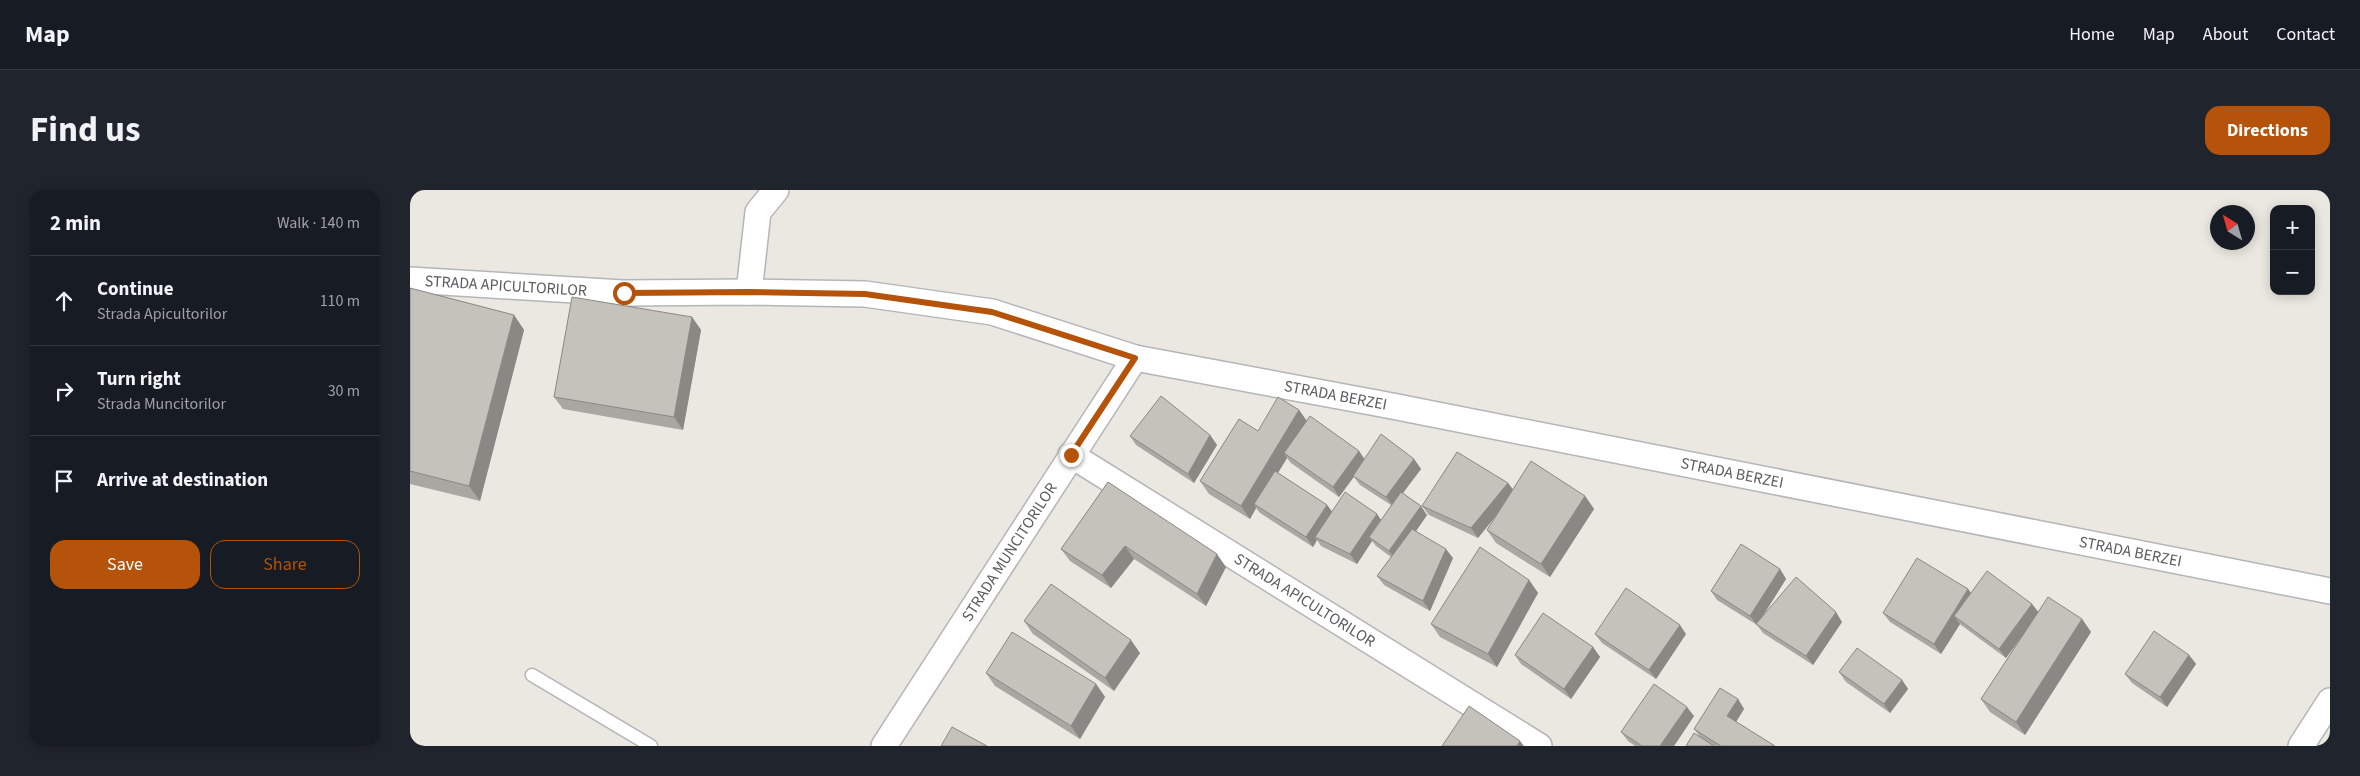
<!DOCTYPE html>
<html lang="en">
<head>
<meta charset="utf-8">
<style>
	body { margin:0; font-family:"Source Sans 3",sans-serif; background:#20242c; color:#f1f3f6 }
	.controls { position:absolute; right:15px; top:15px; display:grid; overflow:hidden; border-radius:10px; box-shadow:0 2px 12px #0003 }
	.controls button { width:45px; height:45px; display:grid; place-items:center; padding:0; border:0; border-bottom:1px solid #363941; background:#171b24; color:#f1f3f6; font:25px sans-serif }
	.compass { position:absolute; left:1800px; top:15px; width:45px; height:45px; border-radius:50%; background:#171b24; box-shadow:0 2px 12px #0003; rotate:323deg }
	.stop { position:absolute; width:15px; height:15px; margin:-11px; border:4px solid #b45309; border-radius:50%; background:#fff }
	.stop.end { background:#b45309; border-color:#fff; box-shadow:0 1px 5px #0008 }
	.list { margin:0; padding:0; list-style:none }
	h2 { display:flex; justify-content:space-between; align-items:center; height:65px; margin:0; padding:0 20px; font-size:21px }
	h2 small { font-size:16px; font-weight:400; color:#9ea1a6 }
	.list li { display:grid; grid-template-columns:32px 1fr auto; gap:15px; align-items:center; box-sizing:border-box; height:90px; padding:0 20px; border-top:1px solid #363941 }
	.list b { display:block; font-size:19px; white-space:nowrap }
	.list p { margin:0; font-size:16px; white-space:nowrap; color:#9ea1a6 }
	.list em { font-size:16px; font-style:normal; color:#9ea1a6 }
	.actions { display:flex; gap:10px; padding:15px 20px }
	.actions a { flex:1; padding:11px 0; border:1px solid #b45309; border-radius:15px; text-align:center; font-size:18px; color:#b45309 }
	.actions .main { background:#b45309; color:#fff }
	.icon { flex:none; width:28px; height:28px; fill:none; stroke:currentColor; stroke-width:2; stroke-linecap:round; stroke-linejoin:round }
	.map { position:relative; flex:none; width:1920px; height:556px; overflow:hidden; border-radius:15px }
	header { display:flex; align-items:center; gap:30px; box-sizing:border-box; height:70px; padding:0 25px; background:#171b24; border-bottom:1px solid #363941 }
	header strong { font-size:24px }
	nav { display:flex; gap:28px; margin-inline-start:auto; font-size:18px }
	.intro { display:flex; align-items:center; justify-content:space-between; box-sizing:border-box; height:120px; padding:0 30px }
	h1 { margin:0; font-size:35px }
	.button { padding:12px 22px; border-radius:15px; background:#b45309; color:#fff; font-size:18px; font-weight:700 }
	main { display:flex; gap:30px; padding:0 30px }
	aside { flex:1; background:#171b24; border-radius:15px; box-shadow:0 2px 12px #0003 }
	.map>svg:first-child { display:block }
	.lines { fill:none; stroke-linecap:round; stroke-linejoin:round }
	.service-casing { stroke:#b3b5b9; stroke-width:15 }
	.minor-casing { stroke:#b3b5b9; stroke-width:28 }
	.service { stroke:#fff; stroke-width:12 }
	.minor { stroke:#fff; stroke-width:25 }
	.wall { fill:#a9a7a2; fill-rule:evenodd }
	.shaded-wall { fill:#8a8884 }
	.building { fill:#c5c2bc; stroke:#8a8884 }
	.route { stroke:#b45309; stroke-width:6 }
	.labels { text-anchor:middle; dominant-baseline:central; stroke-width:4.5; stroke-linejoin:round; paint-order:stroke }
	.street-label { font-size:16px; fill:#595b5f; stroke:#fff }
</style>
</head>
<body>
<header>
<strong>Map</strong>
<nav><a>Home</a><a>Map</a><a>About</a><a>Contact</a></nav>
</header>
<div class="intro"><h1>Find us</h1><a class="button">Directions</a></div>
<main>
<aside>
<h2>2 min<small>Walk · 140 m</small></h2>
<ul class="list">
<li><svg class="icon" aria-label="ahead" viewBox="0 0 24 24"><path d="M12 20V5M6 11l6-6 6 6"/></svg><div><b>Continue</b><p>Strada Apicultorilor</p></div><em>110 m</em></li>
<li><svg class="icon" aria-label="right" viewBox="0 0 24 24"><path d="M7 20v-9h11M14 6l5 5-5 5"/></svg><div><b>Turn right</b><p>Strada Muncitorilor</p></div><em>30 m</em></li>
<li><svg class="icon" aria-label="arrive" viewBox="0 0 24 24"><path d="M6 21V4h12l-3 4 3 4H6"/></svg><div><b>Arrive at destination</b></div></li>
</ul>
<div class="actions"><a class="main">Save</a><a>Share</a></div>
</aside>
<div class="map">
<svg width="1920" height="556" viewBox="0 0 1920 556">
	<rect width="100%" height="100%" fill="#eae8e0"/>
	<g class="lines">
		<defs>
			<path id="service" d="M122,485L241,556"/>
			<g id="minor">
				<path id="s1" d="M0,90L213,103L339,102L455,104L582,122L725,168L977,215L1920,401"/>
				<path d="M339,102L348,22L366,0"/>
				<path id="s2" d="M661,265L1129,556"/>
				<path id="s3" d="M474,556L725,168"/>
				<path d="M1891,556L1920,511"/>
			</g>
		</defs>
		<use href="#service" class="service-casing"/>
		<use href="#minor" class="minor-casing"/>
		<use href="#service" class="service"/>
		<use href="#minor" class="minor"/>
	</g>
	<path class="wall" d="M0,98L104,125L114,140L70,311L0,294Z
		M282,127L291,140L273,240L153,219L144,207Z
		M889,220L897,231L949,261L955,269H1004L1011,279L993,303L1017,325L1006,341L1043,368L1020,421L974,395L967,386L981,367L966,356L962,351L947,374L911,356L907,350L903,357L850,323L846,318L840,329L799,304L790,291L848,241ZM877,268L881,273L929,307L944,287L950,295L981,315L971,330L967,324L922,322L917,315L868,283Z
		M800,245L807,255L784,293L726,255L720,246Z
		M698,292L816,377L796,416L724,369L701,398L660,371L651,359Z
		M1098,293L1103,300L1175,306L1184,319L1140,387L1086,353L1077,340L1089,322L1068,348L1019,325L1012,316Z
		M1370,379L1376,389L1353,426L1432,432L1403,475L1353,443L1347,435L1307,410L1301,401Z
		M1119,390L1128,403L1087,477L1030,447L1021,434Z
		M1558,399L1561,403L1622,414L1628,422L1672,429L1681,442L1615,545L1580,522L1571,509L1614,444L1596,468L1551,435L1550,434L1531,464L1480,432L1473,423Z
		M614,431L730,463L704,501L623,444Z
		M1185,444H1276L1246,489L1192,453Z
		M1183,457L1190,467L1161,509L1111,474L1105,465Z
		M1779,465L1786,474L1757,517L1722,493L1715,484Z
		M1429,482L1492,490L1498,499L1480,523L1436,492Z
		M576,483L686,494L695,507L670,549L585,496Z
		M1328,509L1334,519L1326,532L1365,556H1276L1290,547L1284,539Z
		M1284,526L1264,556H1225L1218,551L1211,542Z"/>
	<path class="shaded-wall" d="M104,125L114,140L70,311L59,296Z
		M282,127L291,140L273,240L264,227Z
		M889,220L898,233L874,263L877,268L847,316L844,314L846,318L840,329L831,316Z
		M800,245L807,255L784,293L778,284Z
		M949,261L955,271L929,307L923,297Z
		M1004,269L1011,279L983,316L976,307Z
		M1098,293L1105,302L1068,348L1061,338Z
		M1175,306L1184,319L1140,387L1131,374Z
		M917,315L924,324L905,347L907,350L903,357L896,347Z
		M1011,316L1017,325L986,370L979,361Z
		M967,324L973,333L959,347L962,351L947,374L940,364Z
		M715,356L724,369L701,398L692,385Z
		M1036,359L1043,368L1020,421L1013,411Z
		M807,364L816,377L796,416L787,404Z
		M1370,379L1376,389L1347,435L1340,426Z
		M1119,390L1128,403L1087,477L1078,464Z
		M1558,399L1565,409L1544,426L1550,434L1531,464L1524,454Z
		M1622,414L1629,423L1596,468L1589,459Z
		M1426,422L1432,432L1403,475L1396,466Z
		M1672,429L1681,442L1615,545L1606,532Z
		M1270,435L1276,444L1246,489L1239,480Z
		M721,450L730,463L704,501L695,488Z
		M1183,457L1190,467L1161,509L1154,499Z
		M1779,465L1786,474L1757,517L1750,507Z
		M1492,490L1498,499L1480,523L1474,514Z
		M686,494L695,507L670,549L661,536Z
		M1328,509L1334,519L1324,535L1317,526Z
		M1277,517L1284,526L1264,556H1250Z
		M1110,551L1114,556H1107Z"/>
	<path class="building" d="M0,98L104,125L59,296L0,281Z
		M162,107L282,127L264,227L144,207Z
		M751,206L800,245L778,284L720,246Z
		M868,207L889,220L831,316L790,291L829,229L848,241Z
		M900,226L949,261L923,297L874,263Z
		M971,244L1004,269L976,307L943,286Z
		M1047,262L1098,293L1061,338L1012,316Z
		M1121,271L1175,306L1131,374L1077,340Z
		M865,281L917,315L896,347L844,314Z
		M698,292L807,364L787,404L715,356L692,385L651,359Z
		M935,302L967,324L940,364L905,347Z
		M991,302L1011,316L979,361L959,347Z
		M1002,339L1036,359L1013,411L967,386Z
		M1331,354L1370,379L1340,426L1301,401Z
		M1070,357L1119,390L1078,464L1021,434Z
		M1507,368L1558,399L1524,454L1473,423Z
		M1577,381L1622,414L1589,459L1544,426Z
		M1386,387L1426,422L1396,466L1346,434Z
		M641,394L721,450L695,488L614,431Z
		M1216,398L1270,435L1239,480L1185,444Z
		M1638,407L1672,429L1606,532L1571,509Z
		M1133,423L1183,457L1154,499L1105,465Z
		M1744,441L1779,465L1750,507L1715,484Z
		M602,442L686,494L661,536L576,483Z
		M1447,458L1492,490L1474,514L1429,482Z
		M1244,494L1277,517L1250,556H1232L1211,542Z
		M1310,498L1328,509L1317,526L1365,556H1311L1284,539Z
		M1059,516L1110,551L1107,556H1032Z
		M542,537L577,556H531Z
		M1284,543L1304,556H1276Z"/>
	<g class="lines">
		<path class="route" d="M214,103L339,102L455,104L582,122L725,168L661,265"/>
	</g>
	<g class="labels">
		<g class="street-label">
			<text stroke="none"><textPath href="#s1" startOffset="96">STRADA APICULTORILOR</textPath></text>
			<text stroke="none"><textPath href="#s1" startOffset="938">STRADA BERZEI</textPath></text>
			<text stroke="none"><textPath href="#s1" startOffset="1342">STRADA BERZEI</textPath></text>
			<text stroke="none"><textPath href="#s3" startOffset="231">STRADA MUNCITORILOR</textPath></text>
			<text stroke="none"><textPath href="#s1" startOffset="1748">STRADA BERZEI</textPath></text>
			<text stroke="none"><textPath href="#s2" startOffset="275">STRADA APICULTORILOR</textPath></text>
		</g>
	</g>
</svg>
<div class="controls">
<button>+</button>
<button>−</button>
</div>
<svg class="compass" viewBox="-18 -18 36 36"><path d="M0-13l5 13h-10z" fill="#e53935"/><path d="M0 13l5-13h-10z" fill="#9ea1a6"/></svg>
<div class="stop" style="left:214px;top:103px"></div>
<div class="stop end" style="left:661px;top:265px"></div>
</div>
</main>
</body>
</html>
